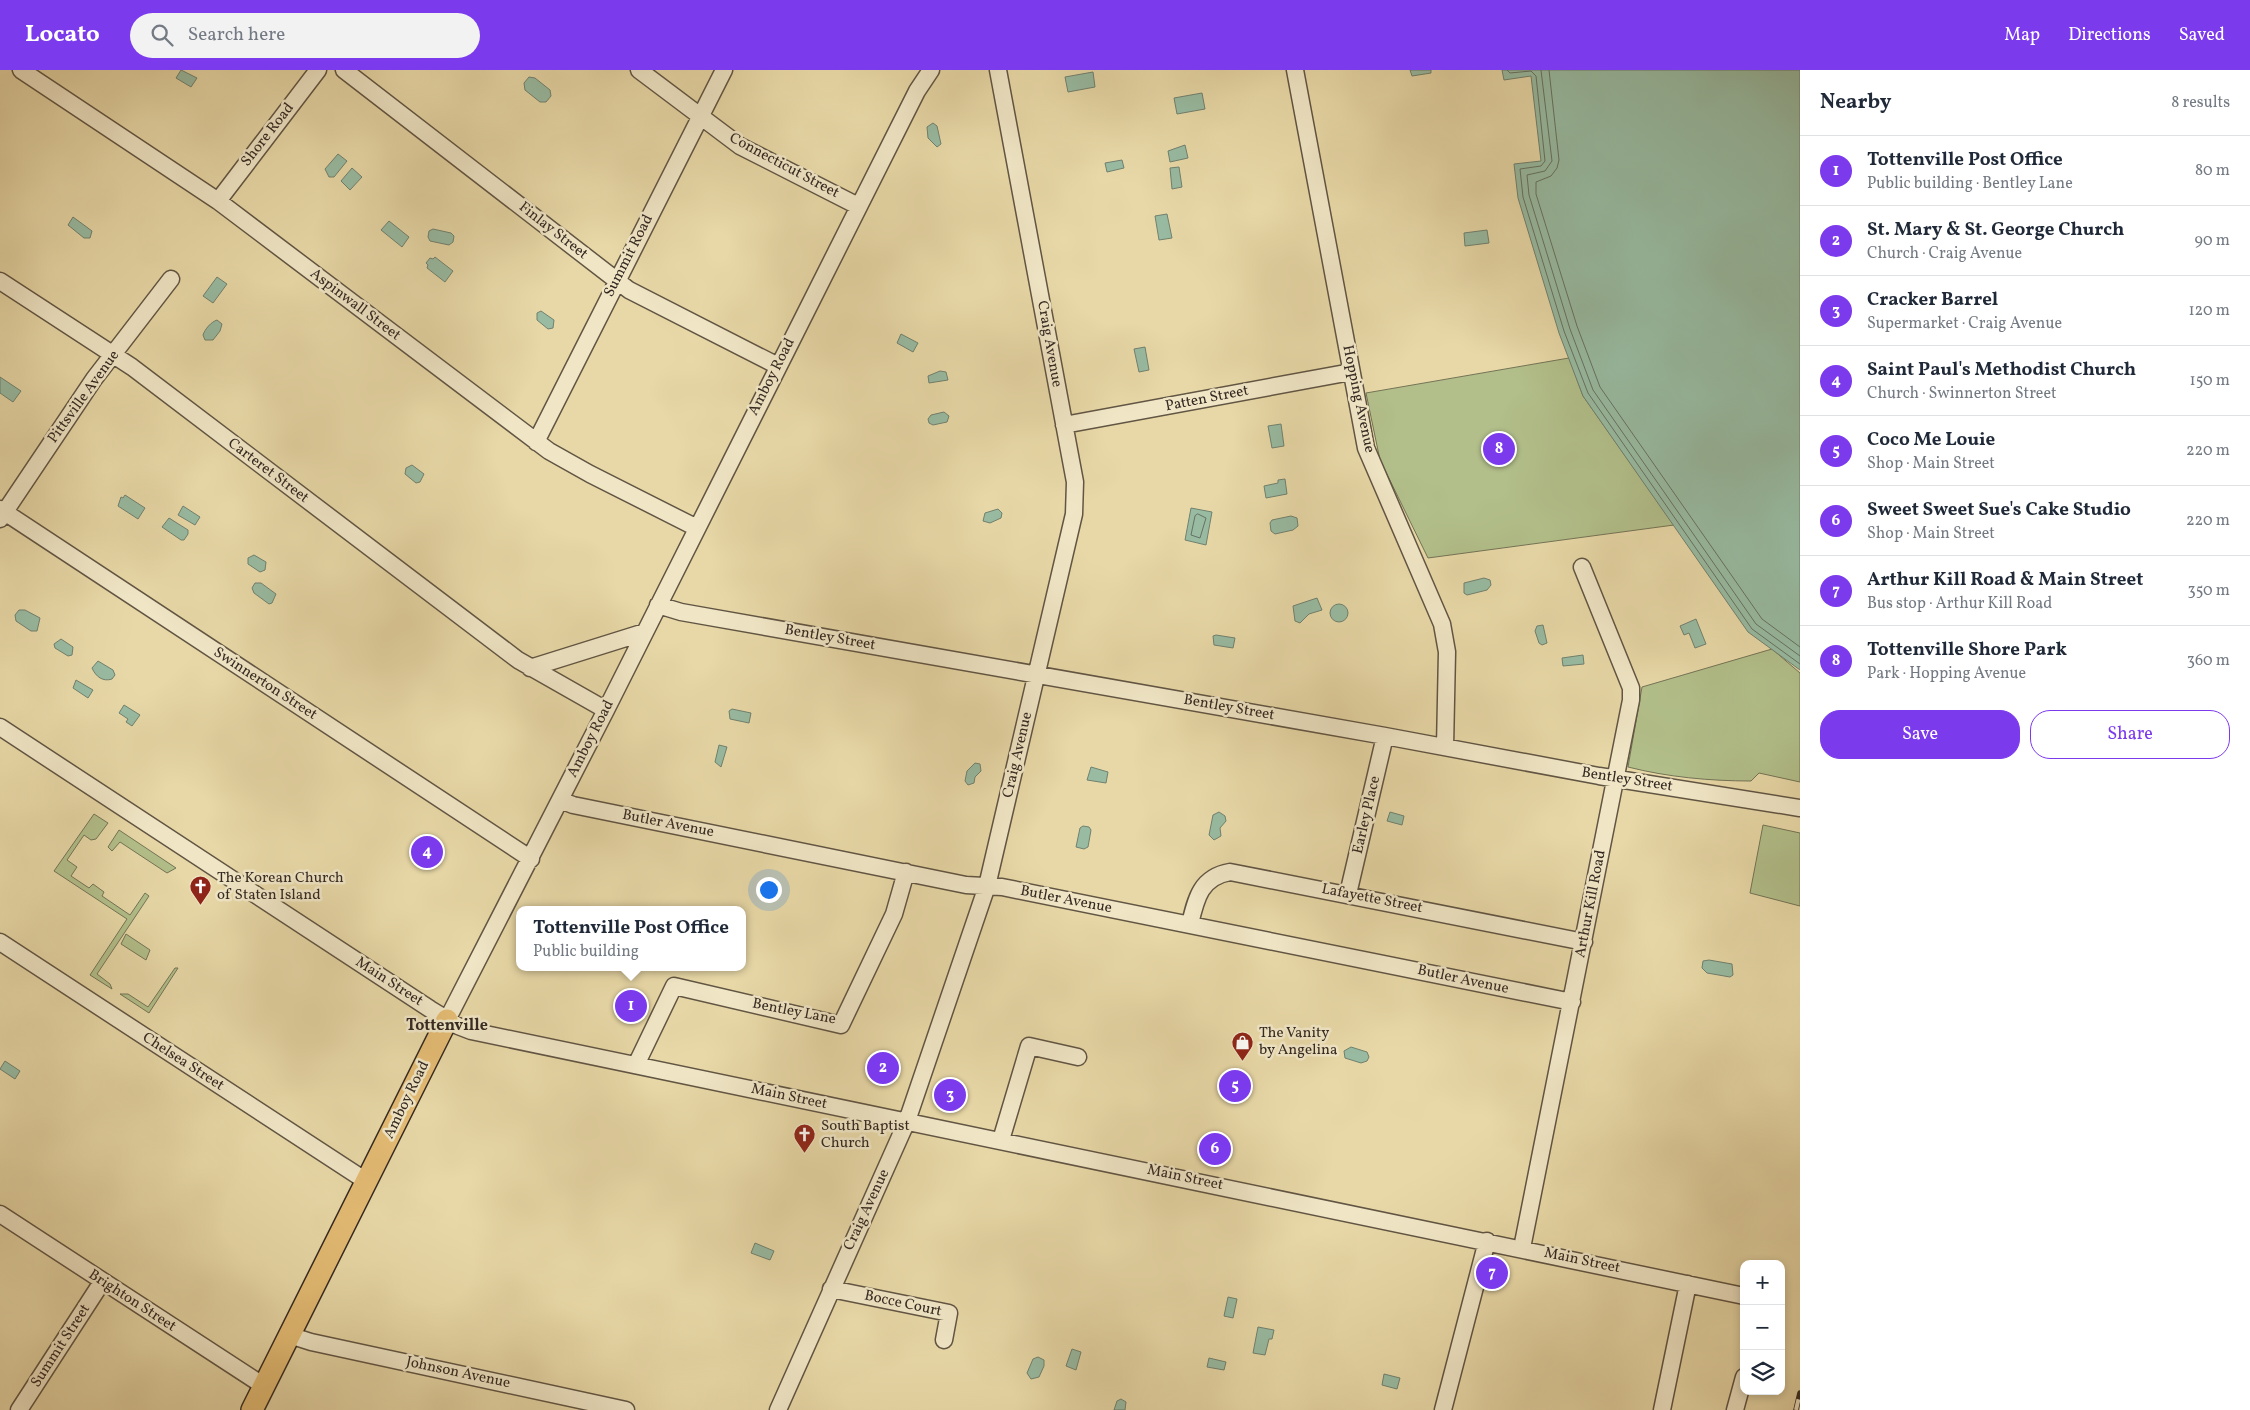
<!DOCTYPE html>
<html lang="en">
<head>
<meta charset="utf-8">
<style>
	body { margin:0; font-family:Vollkorn,serif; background:#f2f2f3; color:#1f2937 }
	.controls { position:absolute; right:15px; bottom:15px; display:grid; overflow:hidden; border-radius:10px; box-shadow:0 2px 8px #0003 }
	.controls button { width:45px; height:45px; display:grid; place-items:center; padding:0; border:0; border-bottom:1px solid #e0e1e3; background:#fff; color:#1f2937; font:25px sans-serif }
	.you { position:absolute; left:768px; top:819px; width:18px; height:18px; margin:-12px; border:4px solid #fff; border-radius:50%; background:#1a73e8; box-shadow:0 0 0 8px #1a73e833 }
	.badge { display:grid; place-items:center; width:32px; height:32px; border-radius:50%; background:#7c3aed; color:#fff; font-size:16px; font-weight:700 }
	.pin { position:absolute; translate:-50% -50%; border:2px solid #fff; box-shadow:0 1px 5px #0006 }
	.popup { position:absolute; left:516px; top:836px; width:230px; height:65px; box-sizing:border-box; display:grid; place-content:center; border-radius:10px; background:#fff; filter:drop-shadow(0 1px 4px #0005); font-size:16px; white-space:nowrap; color:#747a83 }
	.popup b { font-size:19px; color:#1f2937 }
	.popup::after { content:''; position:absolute; left:50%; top:100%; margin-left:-10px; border:10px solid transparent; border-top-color:#fff }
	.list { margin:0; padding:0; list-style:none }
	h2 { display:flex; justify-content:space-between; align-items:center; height:65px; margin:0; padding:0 20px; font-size:21px }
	h2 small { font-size:16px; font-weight:400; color:#747a83 }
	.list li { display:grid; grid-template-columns:32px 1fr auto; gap:15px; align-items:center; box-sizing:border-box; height:70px; padding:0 20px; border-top:1px solid #e0e1e3 }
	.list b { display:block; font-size:19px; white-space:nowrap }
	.list p { margin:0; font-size:16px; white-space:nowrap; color:#747a83 }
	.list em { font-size:16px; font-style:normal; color:#747a83 }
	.actions { display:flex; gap:10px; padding:15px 20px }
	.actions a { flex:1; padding:11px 0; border:1px solid #7c3aed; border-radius:20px; text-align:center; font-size:18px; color:#7c3aed }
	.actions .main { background:#7c3aed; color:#fff }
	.icon { flex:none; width:28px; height:28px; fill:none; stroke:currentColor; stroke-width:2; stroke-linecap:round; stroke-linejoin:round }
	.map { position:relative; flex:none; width:1800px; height:1340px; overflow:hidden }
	header { display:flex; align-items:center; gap:30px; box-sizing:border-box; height:70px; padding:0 25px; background:#7c3aed; color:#fff }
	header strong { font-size:24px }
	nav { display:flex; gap:28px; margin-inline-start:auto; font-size:18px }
	.search { width:350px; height:45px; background:#f2f2f3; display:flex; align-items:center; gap:12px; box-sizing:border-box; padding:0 18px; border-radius:28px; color:#747a83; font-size:19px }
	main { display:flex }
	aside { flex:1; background:#fff }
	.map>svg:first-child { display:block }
	.green { fill:#b2bf8a; stroke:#737456 }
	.water { fill:#98bba2; stroke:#70816f }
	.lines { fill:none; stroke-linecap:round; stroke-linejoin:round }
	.shore { stroke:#667262; stroke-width:1 }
	.minor-casing { stroke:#615543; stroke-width:19 }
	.major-casing { stroke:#342922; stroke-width:24 }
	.minor { stroke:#f0e6c6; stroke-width:16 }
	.major { stroke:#e4bc74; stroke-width:21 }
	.rail-casing { stroke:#342922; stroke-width:5.5 }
	.rail { stroke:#f0e6c6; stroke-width:4; stroke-dasharray:11; stroke-linecap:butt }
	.labels { text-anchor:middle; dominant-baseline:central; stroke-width:5; stroke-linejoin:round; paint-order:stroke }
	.street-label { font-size:15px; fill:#342922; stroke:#f0e6c6 }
	.poi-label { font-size:15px; fill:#342922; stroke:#f0e6c6; text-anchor:start }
	.neighbourhood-label { font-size:16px; font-weight:bold; fill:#342922; stroke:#f0e6c6 }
</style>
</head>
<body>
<header>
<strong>Locato</strong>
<div class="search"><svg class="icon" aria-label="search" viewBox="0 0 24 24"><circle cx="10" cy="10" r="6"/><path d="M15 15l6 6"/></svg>Search here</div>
<nav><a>Map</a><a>Directions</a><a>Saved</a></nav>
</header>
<main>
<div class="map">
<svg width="1800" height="1340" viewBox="0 0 1800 1340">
	<rect width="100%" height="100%" fill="#e8d8a7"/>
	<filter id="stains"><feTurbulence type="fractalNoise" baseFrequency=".004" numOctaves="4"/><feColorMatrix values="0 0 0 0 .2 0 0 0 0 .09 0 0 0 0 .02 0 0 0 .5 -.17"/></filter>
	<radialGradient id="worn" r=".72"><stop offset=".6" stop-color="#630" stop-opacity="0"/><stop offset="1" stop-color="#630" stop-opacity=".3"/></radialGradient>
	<path class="green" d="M1569,288L1583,326L1674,455L1428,488L1380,390L1366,323Z
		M1772,579L1800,603V712L1759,703L1751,711C1710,711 1667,707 1628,697L1642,617Z
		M94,744L108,753L96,769L91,770L84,765L67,790L77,797L71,806L89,818L93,814L104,822L102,826L130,845L145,823L149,826L97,904L110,914L112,919L90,905L127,849L54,801Z
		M1763,755L1800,763V836L1750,823Z
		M119,760L176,798L167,803L120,772L112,781L108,777Z
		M126,864L150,880L146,890L121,874Z
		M175,898H178L149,943L120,924H128L148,937Z"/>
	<path class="water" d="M181,0L197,8L191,17L176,8Z
		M1410,0H1431V3L1412,6Z
		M1502,0H1800V600L1748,562L1583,326L1559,263L1518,128L1514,94L1541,91L1531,6L1504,10Z
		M1093,2L1095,17L1068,22L1065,7Z
		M529,7L535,8L550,20L551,26L546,32H540L525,20L524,13Z
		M1202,23L1205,39L1177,44L1174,28Z
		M933,53L937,56L941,74L937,77L928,68L927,57Z
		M1185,75L1188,88L1170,92L1168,81Z
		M338,84L347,91L334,107H329L325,99Z
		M1122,90L1124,98L1107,102L1105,93Z
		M1179,97L1182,117L1172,119L1170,98Z
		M352,98L362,107L350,120L341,111Z
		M1167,144L1172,168L1159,170L1155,146Z
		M73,147L92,161L90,168H84L68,155Z
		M389,151L409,167L402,177L381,160Z
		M433,159L451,163L454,166L453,172L449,175L430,171L428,167L429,161Z
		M1487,160L1489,173L1465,176L1464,163Z
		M435,187L453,201L445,212L427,198L428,195L426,193L430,188L433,189Z
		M217,207L227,214L213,233L203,226Z
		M541,241L554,250L553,258L548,259L537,250V243Z
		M217,250L222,254L220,261L213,270H205L203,265C205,259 211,252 217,250Z
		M901,264L918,273L913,282L897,273Z
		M1145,277L1149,300L1139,302L1134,279Z
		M940,301L946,302L948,310L929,313L928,306Z
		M0,307L21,321L13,332L0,323Z
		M944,342L949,346L947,352L933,355L929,353L928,349L931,345Z
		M1281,354L1284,376L1272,378L1268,356Z
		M412,395L424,404L420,412L416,413L405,404L406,398Z
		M1285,409L1287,424L1266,428L1264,416L1278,413V410Z
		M125,425L145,438L138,449L118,436L121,427L123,428Z
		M183,436L200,447L195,455L178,445Z
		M1191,438L1212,442L1206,475L1185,470Z
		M998,439L1002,443L1001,448L990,453L983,451L985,443Z
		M1291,446L1297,448L1298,456L1293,460L1275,464L1271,461L1270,453L1272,450Z
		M169,448L188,460V464L184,470H181L162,457Z
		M254,485L266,492L265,500L260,502L248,494V488Z
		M1484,508L1490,510L1491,515L1487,520L1467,525L1464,523V513Z
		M255,513H261L276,524L272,533L269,534L254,523L252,518Z
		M1317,528L1322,540L1309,544L1300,553L1295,551L1293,536Z
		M1330 543a9 9 0 1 1 18 0a9 9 0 1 1-18 0Z
		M19,540H25L40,548L37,561H31L16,551L15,545Z
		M1696,549L1706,574L1695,578L1689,563L1684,565L1680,556Z
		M1543,555L1547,573L1542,575L1539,573L1535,561L1537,556Z
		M1216,565L1235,568L1233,578L1214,575L1213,566Z
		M61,569L73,577L72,585L68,586L55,578L54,574Z
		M1583,585L1584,594L1563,596L1562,588Z
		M98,591L113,600L115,605L112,609C103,612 96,607 92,598Z
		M76,610L93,620L88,628L73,618Z
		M124,635L140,645L132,656L126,652L128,649L119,643Z
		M732,639L751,643L749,653L730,649L729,641Z
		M719,675L727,677L721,697L715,692Z
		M975,693L980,694L981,701L975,707L974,713L968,715L965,711L967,701Z
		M1091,697L1108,702L1106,713L1087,710Z
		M1219,742L1225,746L1226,751L1220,758L1221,766L1214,770L1209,765L1213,745Z
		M1390,742L1404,746L1402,755L1387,751Z
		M1083,756L1089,757L1091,760L1088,777L1084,779L1076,777L1080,758Z
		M1709,890L1732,894L1733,905L1730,907L1707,903L1702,898L1703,891Z
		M1351,977L1367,982L1369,987L1367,991L1361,993L1345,988L1344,981Z
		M5,991L20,1001L15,1009L0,999Z
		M755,1173L774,1181L770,1190L751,1183Z
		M1228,1227L1237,1229L1233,1248L1224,1246Z
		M1258,1257L1274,1260L1272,1269H1269L1265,1285L1253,1283Z
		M1072,1279L1081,1282L1076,1300L1066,1296Z
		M1038,1287L1044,1290V1296L1039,1307L1031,1309L1027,1303L1033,1289Z
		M1209,1288L1226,1292L1224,1300L1207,1297Z
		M1384,1304L1400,1308L1397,1319L1382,1315Z
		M1121,1329L1126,1332L1125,1340H1114L1117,1331Z"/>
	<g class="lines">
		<path class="shore" d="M1507,0L1510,3L1531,1L1536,6L1545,91L1541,96L1520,99L1523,127L1564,261L1588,323L1752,559L1800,594
			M1541,0L1552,91L1545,101L1527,105L1529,125L1570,259L1593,320L1756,554L1800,586
			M1549,0L1559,90L1557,98L1551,106L1536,112V124L1577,256L1600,317L1762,549L1800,577
			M1198,444L1206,448L1200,468L1191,465L1195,446Z"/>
		<defs>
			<path id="minor" d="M21,0L218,131L549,381L590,404L697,458
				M344,0L629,220L778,296
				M639,0L740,76L858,136
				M1295,0L1366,378L1442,554L1447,582L1445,677
				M218,131L318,0
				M0,211L132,297L518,590L606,640
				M1064,355L1351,302
				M536,372L724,0
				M0,439L531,789
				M0,449L94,309L171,209
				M658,535L681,542L1385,666L1599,706L1800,738
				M530,598L645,562
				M0,657L430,939L458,956L471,961L1744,1226
				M560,730L573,735L966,815L1002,817L1572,932
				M1348,824L1385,666
				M1190,854C1196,828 1201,807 1230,802L1584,872
				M0,872L366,1111
				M447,950L606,640L917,21L931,0
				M636,995L674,916L841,955L894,844L906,802
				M1001,1070L1029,976L1078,987
				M0,1144L264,1316
				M1522,1178L1631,630V618L1582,497
				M831,1219L949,1243L944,1270
				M289,1265L311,1272L626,1340
				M19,1340L102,1212
				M778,1340L907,1051L987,816L1074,444L1075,412L998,0
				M1443,1340L1487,1171
				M1662,1340L1688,1214
				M1735,1340L1744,1307"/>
			<path id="major" d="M252,1340L447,950"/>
		</defs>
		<use href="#minor" class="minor-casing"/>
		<use href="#major" class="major-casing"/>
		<use href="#minor" class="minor"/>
		<use href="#major" class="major"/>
		<defs>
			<path id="rail" d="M1796,1340L1800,1323"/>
		</defs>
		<use href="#rail" class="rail-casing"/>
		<use href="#rail" class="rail"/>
	</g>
	<defs>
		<symbol id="church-pin" viewBox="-11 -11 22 30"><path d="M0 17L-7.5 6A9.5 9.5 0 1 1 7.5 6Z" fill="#8f2418" stroke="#f0e6c6"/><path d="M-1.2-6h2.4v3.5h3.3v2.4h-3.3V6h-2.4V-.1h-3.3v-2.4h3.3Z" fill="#fff"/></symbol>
		<symbol id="shop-pin" viewBox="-11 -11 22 30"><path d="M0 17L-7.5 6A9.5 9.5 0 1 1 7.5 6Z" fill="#8f2418" stroke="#f0e6c6"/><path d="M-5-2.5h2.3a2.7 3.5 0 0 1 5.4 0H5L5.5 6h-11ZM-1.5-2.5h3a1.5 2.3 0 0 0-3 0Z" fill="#fff"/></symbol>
	</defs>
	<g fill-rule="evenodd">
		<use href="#church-pin" x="188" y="804" width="25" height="34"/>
		<use href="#shop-pin" x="1230" y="960" width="25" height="34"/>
		<use href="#church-pin" x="792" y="1052" width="25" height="34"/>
	</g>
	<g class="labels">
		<g class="street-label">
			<text transform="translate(268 65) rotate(-52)">Shore Road</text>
			<text transform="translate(784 96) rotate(28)">Connecticut Street</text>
			<text transform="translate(553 161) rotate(38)">Finlay Street</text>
			<text transform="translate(629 186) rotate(-63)">Summit Road</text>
			<text transform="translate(355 235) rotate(37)">Aspinwall Street</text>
			<text transform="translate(1049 274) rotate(80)">Craig Avenue</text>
			<text transform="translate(772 307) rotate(-63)">Amboy Road</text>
			<text transform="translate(84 327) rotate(-54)">Pittsville Avenue</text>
			<text transform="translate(1207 329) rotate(-11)">Patten Street</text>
			<text transform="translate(1358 329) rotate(78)">Hopping Avenue</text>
			<text transform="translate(268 401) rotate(37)">Carteret Street</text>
			<text transform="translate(830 568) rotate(10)">Bentley Street</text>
			<text transform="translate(265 614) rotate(33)">Swinnerton Street</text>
			<text transform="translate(1229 638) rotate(10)">Bentley Street</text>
			<text transform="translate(591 669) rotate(-63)">Amboy Road</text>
			<text transform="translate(1018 685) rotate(-77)">Craig Avenue</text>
			<text transform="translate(1627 710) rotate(9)">Bentley Street</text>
			<text transform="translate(1367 745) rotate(-77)">Earley Place</text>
			<text transform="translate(668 754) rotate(11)">Butler Avenue</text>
			<text transform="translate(1372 829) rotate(11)">Lafayette Street</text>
			<text transform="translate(1066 830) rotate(11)">Butler Avenue</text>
			<text transform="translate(1591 834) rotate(-79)">Arthur Kill Road</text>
			<text transform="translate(1463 910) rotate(12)">Butler Avenue</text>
			<text transform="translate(389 912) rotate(33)">Main Street</text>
			<text transform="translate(794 942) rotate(11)">Bentley Lane</text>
			<text transform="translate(183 992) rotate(33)">Chelsea Street</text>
			<text transform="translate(789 1027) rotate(12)">Main Street</text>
			<text transform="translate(407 1030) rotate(-64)">Amboy Road</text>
			<text transform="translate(1185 1108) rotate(12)">Main Street</text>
			<text transform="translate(867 1140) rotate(-65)">Craig Avenue</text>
			<text transform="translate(1582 1191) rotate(12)">Main Street</text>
			<text transform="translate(132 1231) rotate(33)">Brighton Street</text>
			<text transform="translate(903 1234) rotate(12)">Bocce Court</text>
			<text transform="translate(61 1276) rotate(-57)">Summit Street</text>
			<text transform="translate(458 1303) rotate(12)">Johnson Avenue</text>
		</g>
		<g class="poi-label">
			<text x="217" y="808">The Korean Church<tspan x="217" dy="17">of Staten Island</tspan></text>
			<text x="1259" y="963">The Vanity<tspan x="1259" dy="17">by Angelina</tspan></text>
			<text x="821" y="1056">South Baptist<tspan x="821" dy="17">Church</tspan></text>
		</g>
		<g class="neighbourhood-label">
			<text x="447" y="956">Tottenville</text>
		</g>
	</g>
	<rect width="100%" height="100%" filter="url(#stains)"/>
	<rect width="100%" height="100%" fill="url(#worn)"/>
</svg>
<div class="controls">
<button>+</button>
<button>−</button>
<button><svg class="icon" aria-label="layers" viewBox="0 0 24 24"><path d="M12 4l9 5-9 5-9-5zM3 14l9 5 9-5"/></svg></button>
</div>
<div class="you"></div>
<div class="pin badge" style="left:631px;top:936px">1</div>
<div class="popup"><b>Tottenville Post Office</b>Public building</div>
<div class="pin badge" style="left:883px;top:998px">2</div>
<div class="pin badge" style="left:950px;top:1025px">3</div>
<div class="pin badge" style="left:427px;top:782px">4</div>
<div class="pin badge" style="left:1235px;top:1016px">5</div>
<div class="pin badge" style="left:1215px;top:1079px">6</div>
<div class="pin badge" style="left:1492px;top:1203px">7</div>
<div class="pin badge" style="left:1499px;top:379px">8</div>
</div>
<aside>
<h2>Nearby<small>8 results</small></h2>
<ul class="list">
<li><span class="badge">1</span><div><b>Tottenville Post Office</b><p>Public building · Bentley Lane</p></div><em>80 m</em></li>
<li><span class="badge">2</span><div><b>St. Mary &amp; St. George Church</b><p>Church · Craig Avenue</p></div><em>90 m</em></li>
<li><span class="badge">3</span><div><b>Cracker Barrel</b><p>Supermarket · Craig Avenue</p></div><em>120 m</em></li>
<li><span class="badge">4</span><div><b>Saint Paul's Methodist Church</b><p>Church · Swinnerton Street</p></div><em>150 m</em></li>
<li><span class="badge">5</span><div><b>Coco Me Louie</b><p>Shop · Main Street</p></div><em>220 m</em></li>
<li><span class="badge">6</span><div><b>Sweet Sweet Sue's Cake Studio</b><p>Shop · Main Street</p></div><em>220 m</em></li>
<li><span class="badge">7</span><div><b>Arthur Kill Road &amp; Main Street</b><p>Bus stop · Arthur Kill Road</p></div><em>350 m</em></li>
<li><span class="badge">8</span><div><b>Tottenville Shore Park</b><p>Park · Hopping Avenue</p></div><em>360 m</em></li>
</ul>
<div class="actions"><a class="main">Save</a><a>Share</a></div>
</aside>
</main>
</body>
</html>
